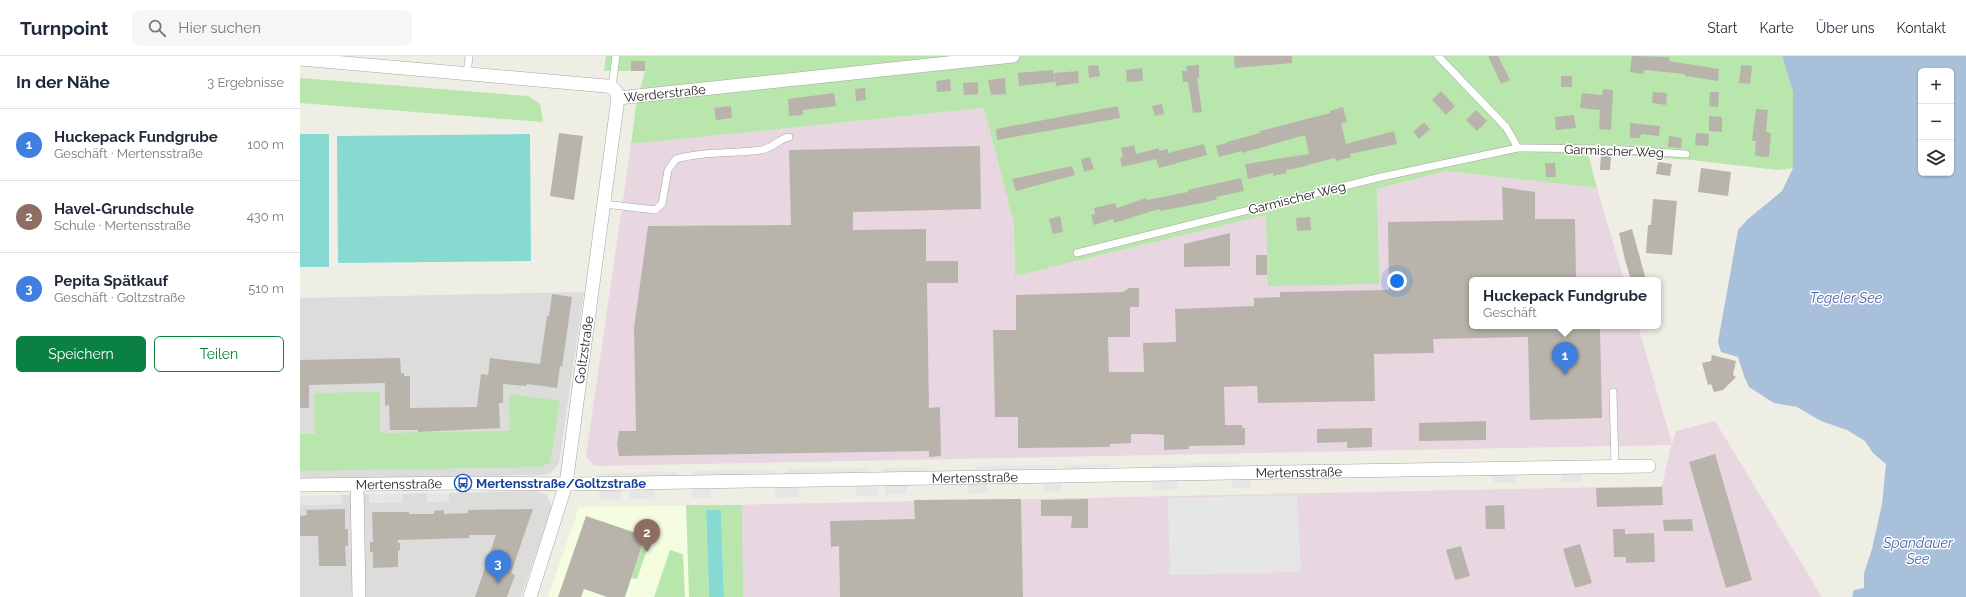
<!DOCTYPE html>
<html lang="de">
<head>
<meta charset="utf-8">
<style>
	body { margin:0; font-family:Raleway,sans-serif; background:#f6f6f7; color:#1f2937 }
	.controls { position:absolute; right:12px; top:12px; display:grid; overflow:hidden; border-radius:6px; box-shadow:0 1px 3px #0004 }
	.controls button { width:36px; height:36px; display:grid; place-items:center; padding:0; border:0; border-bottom:1px solid #e0e1e3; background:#fff; color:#1f2937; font:20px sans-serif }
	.you { position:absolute; left:1097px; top:225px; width:14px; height:14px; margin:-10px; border:3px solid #fff; border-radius:50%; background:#1a73e8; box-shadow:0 0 0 6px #1a73e833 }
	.badge { display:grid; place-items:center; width:26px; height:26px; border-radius:50%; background:#0b8043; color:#fff; font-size:13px; font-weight:700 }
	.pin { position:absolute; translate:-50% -33px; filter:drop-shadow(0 1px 2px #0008) }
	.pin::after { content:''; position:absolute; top:21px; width:14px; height:12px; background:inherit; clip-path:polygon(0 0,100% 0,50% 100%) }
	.popup { position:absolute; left:1169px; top:221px; width:192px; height:52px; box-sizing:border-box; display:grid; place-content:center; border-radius:6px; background:#fff; filter:drop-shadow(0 1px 3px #0005); font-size:13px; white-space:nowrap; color:#747a83 }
	.popup b { font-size:15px; color:#1f2937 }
	.popup::after { content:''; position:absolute; left:50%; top:100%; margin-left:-8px; border:8px solid transparent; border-top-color:#fff }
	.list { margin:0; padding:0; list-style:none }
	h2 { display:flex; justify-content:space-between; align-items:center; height:52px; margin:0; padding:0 16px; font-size:17px }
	h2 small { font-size:13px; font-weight:400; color:#747a83 }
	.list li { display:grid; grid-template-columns:26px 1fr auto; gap:12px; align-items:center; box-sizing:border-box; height:72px; padding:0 16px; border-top:1px solid #e0e1e3 }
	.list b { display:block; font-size:15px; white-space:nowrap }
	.list p { margin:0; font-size:13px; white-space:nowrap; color:#747a83 }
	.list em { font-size:13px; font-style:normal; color:#747a83 }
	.actions { display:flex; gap:8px; padding:12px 16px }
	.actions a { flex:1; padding:9px 0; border:1px solid #0b8043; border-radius:6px; text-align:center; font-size:14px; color:#0b8043 }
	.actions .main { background:#0b8043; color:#fff }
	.icon { flex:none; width:22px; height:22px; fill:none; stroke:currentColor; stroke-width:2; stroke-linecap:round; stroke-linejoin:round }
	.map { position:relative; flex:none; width:1666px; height:541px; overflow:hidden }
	header { display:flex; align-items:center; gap:24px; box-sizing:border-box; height:56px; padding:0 20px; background:#fff; border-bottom:1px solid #e0e1e3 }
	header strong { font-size:19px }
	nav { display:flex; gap:22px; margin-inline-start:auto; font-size:14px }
	.search { width:280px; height:36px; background:#f6f6f7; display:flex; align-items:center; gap:10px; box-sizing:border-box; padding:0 14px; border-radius:6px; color:#747a83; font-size:15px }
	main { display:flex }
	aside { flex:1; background:#fff }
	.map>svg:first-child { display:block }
	.residential { fill:#dcdcdb }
	.industrial { fill:#e8d7e0 }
	.education { fill:#f5fde0 }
	.grass { fill:#b9e6ad }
	.pitch { fill:#87dad2 }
	.parking { fill:#e6e6e6 }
	.water { fill:#a8c0da; fill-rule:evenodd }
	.building { fill:#b8b4ab }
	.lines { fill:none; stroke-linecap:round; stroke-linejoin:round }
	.lane-casing { stroke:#a5a5a5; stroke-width:8 }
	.street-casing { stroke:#a5a5a5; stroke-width:14 }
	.lane { stroke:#fff; stroke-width:7 }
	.street { stroke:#fff; stroke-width:13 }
	.labels { text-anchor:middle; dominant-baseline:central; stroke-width:3; stroke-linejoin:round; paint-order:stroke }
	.street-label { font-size:13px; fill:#1e1e1e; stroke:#fff }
	.transit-label { font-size:13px; font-weight:bold; fill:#164399; stroke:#fff; text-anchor:start }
	.water-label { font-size:14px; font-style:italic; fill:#4f63a9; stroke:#fff }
</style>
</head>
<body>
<header>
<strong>Turnpoint</strong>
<div class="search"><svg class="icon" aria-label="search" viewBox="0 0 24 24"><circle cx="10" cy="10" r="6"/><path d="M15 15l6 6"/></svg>Hier suchen</div>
<nav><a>Start</a><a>Karte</a><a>Über uns</a><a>Kontakt</a></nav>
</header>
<main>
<aside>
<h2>In der Nähe<small>3 Ergebnisse</small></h2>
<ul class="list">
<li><span class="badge" style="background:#3f7fe0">1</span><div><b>Huckepack Fundgrube</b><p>Geschäft · Mertensstraße</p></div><em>100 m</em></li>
<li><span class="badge" style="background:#8d6e63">2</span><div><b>Havel-Grundschule</b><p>Schule · Mertensstraße</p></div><em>430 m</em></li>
<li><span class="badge" style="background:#3f7fe0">3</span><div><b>Pepita Spätkauf</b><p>Geschäft · Goltzstraße</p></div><em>510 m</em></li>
</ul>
<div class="actions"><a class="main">Speichern</a><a>Teilen</a></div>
</aside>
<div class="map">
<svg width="1666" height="541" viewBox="0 0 1666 541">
	<rect width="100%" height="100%" fill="#efeee5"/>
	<path class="residential" d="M284,236L259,407L251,417L244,419L0,423V242Z
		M237,435L247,439L252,452L221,541H0V449L41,448V439L69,438V447L102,446V438L127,437V446L149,445V437Z"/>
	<path class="industrial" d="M684,52L714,168L715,220L966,159L1078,228L1077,133L1146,115L1297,132L1324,224H1172V270H1338L1372,388L1376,375L1415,365L1522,541H431L428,449L1362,430L1371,389L294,410L286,400L331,88Z"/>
	<path class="education" d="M428,449L431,541H248L279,451Z"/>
	<path class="grass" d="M306,0H1482L1493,36V112L1478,114L1391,104L1288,97L1297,132L1146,115L1077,133L1079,228L968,230L966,159L715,220L714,168L684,52L331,88L336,49L345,15H304Z
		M0,22L228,40L240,48L243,66L0,47Z
		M80,336V377L210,375L209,338L260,345L250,407L241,411L0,415V378H15L14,337Z
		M386,449H442L443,541H424L421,454H406L409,541H389Z
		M345,480L351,482L337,523L331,522Z
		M370,494L383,498L385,541H354Z"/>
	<path class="pitch" d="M0,78H29V211H0Z
		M230,78L231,205L38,207L37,80Z
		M406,454H421L424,541H409Z"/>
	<path class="parking" d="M936,406L940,410L852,411L854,408Z
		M808,408L813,411L762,413L767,409Z
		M754,409L757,412L675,414L678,410Z
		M625,411L630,415L579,416L584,412Z
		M567,412L573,416L483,418L488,413Z
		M472,414L476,418L389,420L393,415Z
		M376,416L380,420L297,421L301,417Z
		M1281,416V426H1261V417Z
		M1193,418H1216V427H1194Z
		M951,422V432H932V423Z
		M852,424H878V433L853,434Z
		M744,426H762V435L744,436Z
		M687,427V437H669V428Z
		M585,429H607V438L585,439Z
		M578,430L579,439L556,440L555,431Z
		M475,432H499V441L475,442Z
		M354,433L355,443H330V434Z
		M392,433H411V442H392Z
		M322,434V443L299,444V435Z
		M127,437H149V445L127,446Z
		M69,438H102V446L69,447Z
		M41,439L42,448L0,449V440Z
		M997,439L1001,516L870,519L868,442Z"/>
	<path class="water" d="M1482,0H1666V541H1552L1554,534L1564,532V517L1572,493L1582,448L1586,408L1573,397L1565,385L1547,374L1521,365L1497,351L1474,347L1449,331L1444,320L1438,301L1421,296L1418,286L1438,174L1448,163L1482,135L1493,112V36ZM1621,15H1651V117H1621Z"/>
	<path class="building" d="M934,0H992V7L935,12Z
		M1188,0H1198L1210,24L1201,28Z
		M1332,0L1370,1L1369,5L1419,13L1418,25L1385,20V18L1344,14L1343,18L1330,16Z
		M331,5H345V15H331Z
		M798,9L800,20L789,22L788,10Z
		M899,9V22H897L902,56L893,57L888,26H883L882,15H887L886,10Z
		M1441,9L1452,10L1450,28L1439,27Z
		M842,12L843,25L827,26L826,14Z
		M753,14L755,26L719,30L718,17Z
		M778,15L779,27L756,30L754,17Z
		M1261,20H1272V31H1261Z
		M705,22L706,38L691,39L688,24Z
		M650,23L651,35L637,36L636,25Z
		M678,26V38L664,39L663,27Z
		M565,32L566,44L556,45L555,33Z
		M1303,33L1313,34L1311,74L1299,73L1300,54L1280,52L1282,37L1302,39Z
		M1141,35L1155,50L1146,59L1132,44Z
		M1353,36L1367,37L1366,49L1352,47Z
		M1410,36H1419L1418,51L1409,50Z
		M534,37L536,50L503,54V59L489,60L488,43Z
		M862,48L864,58L855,60L852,50Z
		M431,50L432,62L416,64L414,52Z
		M818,50L820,62L697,84L696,73Z
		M1043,51L1047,66L1041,67L1046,88L1094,75L1097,88L1050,98L1051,101L1036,105L1035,102L1007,109V110L986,114L987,117L973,120V117L948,123L945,108L1009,98L1005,79L942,97V95L919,101L916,90L927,87V86L960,77V75L1030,57V55Z
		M1456,53L1468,54L1466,76L1471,77L1469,101L1455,100L1456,85H1452Z
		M1176,54L1187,65L1177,75L1166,64Z
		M1274,59L1276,72L1256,74L1255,61Z
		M1409,60L1422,61V76L1409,75Z
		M1124,66L1130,73L1119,83L1113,76Z
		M1330,67L1360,70L1359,80L1341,78L1340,82H1330Z
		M259,77L283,80L274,144L250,140Z
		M1396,77L1409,78L1408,90L1395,89Z
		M1369,80L1382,82L1381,92L1368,91Z
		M904,88L907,99L859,112L856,103L822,111L820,102L823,101L821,92L834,89L836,98L859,92V95L868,93V97Z
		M680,90L681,153L553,156V174L626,173V205H658V227H627L629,352L640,351L641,400L629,401V395L319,400L317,388L319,375H336L334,272L348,170L491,169L489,94Z
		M1301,99H1311L1310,114H1300Z
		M790,101L794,113L784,116L781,103Z
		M1358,106L1372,108L1370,120L1356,118Z
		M1245,107H1255L1256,121H1246Z
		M772,110L775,119L716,135L712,123Z
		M1401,112L1431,116L1428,140L1398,136Z
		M941,122L944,135L916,141L917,143L907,146L860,155L859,153L814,167L813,163L794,169L791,159L795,158L794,152L815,147L817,152L846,142L847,144L888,136V134Z
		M1202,131L1235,136V163H1275L1276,224H1172V270H1300L1302,362L1230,364L1228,281L1133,283L1134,297L1074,298L1075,345L958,347L957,330L924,331L925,369H942V372H945V389L889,390V393L864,394V379L848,378H831V387L810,388V391L718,392V361H695L693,274H716V239L823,236L829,232H839V251H830V281H808L809,316H844L843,287L876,286L875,253L954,250V242L980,241V236L1089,234L1088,166L1203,164Z
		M1353,143L1377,145L1372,199L1346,197L1348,169H1351Z
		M760,160L763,176L753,178L749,163Z
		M1010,161L1011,174L997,175L996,162Z
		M1332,173L1346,224H1331L1325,204L1319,177Z
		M930,177V210L884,211V188Z
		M956,199H967V219H956Z
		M252,238L272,241L262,311L260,310L257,332L227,328L226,330L203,328V347H199L200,372L118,376V374H90L89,349L85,350V327L9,329V352H0V304L100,302L101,317H104V320H110V352L177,351L181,318L188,319L190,302L240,308L247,260H249Z
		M1412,299L1436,305L1433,319L1436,321L1423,334L1414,336L1411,328L1408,329L1402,307L1411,305Z
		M1186,365V384L1119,385V367Z
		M1072,372V391L1047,392V386L1017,387V373Z
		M1415,398L1452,524L1426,532L1389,406Z
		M1362,431L1363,449L1297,451L1296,432Z
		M721,443L723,541H540L539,490L531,491L530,465L615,463L614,444Z
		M788,443V472H771L772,460H741V444Z
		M1204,449L1205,473H1186L1185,450Z
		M45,453V473H48V490H45L46,510H19L18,480H0V460L7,459L6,454Z
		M233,453L211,517L215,519L207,541H175L196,479H169V482L98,484V487H100V494L98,495V511L73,512V496H70V486H73L72,456H109V458H134V455L144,454V458L168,457V454Z
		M286,460L345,480L325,541H307L284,533L281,541H258Z
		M1392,463L1393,475H1364L1363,464Z
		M1313,473H1325V478L1354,477L1355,506L1326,507V501H1314Z
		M1280,488L1292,527L1275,532L1263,493Z
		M1161,490L1170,520L1155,524L1146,494Z"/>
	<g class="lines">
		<defs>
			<path id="lane" d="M1138,0L1206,71L1218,92L1309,93L1386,98
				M167,18L169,0
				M312,31L316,0
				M304,148L355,154L362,148L368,114L376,103C404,95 433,98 461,94C472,93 478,83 489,81
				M777,197L1081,121L1218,92
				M1313,336L1315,410"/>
			<g id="street">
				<path d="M0,3L306,30C314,31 317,35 318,42L266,428L230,541"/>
				<path id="s1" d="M318,42L713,0"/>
				<path d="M57,428L59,541"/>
				<path id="s2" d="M0,429L163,427L278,428L1349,410"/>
			</g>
		</defs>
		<use href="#lane" class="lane-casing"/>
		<use href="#street" class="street-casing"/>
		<use href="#lane" class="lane"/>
		<use href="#street" class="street"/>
	</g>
	<defs>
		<symbol id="bus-ring" viewBox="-11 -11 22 22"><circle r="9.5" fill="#fff" stroke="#1a4fb4" stroke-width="1.5"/><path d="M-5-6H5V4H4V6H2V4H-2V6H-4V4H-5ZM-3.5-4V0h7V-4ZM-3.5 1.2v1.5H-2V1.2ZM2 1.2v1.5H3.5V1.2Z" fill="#1a4fb4"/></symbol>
	</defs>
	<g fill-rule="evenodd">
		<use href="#bus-ring" x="153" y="417" width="20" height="20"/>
	</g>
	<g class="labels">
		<g class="street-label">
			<text stroke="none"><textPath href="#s1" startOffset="47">Werderstraße</textPath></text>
			<text transform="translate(1314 95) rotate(2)">Garmischer Weg</text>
			<text transform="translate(997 142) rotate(-14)">Garmischer Weg</text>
			<text transform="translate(284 294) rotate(-82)">Goltzstraße</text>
			<text stroke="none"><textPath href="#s2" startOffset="999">Mertensstraße</textPath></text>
			<text stroke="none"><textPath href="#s2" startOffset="675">Mertensstraße</textPath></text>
			<text stroke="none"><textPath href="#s2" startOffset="99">Mertensstraße</textPath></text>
		</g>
		<g class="transit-label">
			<text x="176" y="427">Mertensstraße/Goltzstraße</text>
		</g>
		<g class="water-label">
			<text x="1546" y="242">Tegeler See</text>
			<text x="1618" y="487">Spandauer<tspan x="1618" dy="16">See</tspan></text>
		</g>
	</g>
</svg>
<div class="controls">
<button>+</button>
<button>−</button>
<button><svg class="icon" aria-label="layers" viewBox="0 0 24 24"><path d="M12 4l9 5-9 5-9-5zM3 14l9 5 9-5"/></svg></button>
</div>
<div class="you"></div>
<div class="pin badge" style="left:1265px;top:319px;background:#3f7fe0">1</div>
<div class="popup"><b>Huckepack Fundgrube</b>Geschäft</div>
<div class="pin badge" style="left:347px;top:496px;background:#8d6e63">2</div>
<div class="pin badge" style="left:198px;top:527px;background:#3f7fe0">3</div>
</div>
</main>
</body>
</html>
